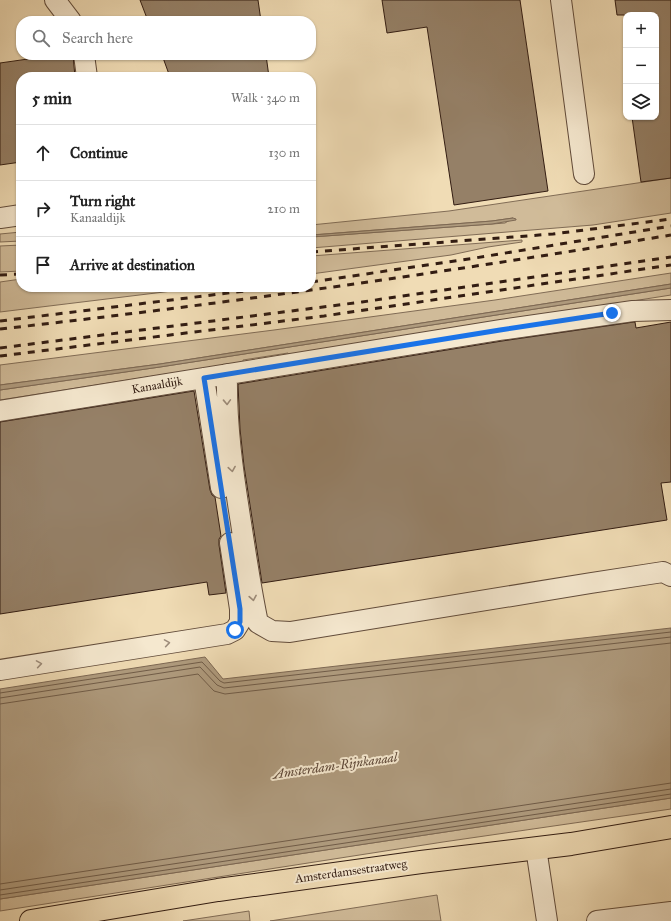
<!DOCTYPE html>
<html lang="en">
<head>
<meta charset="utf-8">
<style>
	body { margin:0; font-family:"IM FELL Great Primer",serif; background:#f2f2f2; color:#222 }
	.controls { position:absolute; right:12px; top:12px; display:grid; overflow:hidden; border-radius:8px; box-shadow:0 1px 3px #0004 }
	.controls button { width:36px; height:36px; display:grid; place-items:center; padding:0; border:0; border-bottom:1px solid #e0e0e0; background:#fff; color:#222; font:20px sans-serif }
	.stop { position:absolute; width:12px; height:12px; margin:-9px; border:3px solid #1a73e8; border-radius:50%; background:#fff }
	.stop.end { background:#1a73e8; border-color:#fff; box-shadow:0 1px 4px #0008 }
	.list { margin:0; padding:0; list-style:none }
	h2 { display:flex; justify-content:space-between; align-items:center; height:52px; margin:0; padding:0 16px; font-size:17px }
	h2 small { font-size:13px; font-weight:400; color:#767676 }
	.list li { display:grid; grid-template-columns:26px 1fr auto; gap:12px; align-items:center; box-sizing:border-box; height:56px; padding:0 16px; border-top:1px solid #e0e0e0 }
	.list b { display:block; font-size:15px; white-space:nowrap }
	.list p { margin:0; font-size:13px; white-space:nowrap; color:#767676 }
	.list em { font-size:13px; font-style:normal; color:#767676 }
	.icon { flex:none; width:22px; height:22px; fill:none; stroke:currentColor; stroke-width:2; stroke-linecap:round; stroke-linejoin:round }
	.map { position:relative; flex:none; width:671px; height:921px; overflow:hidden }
	.search { position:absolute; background:#fff; box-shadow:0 1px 3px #0004; left:16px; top:16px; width:300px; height:44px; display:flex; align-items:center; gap:10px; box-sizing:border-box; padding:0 14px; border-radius:16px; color:#767676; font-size:15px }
	.panel { position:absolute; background:#fff; box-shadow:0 1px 3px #0004; left:16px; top:72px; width:300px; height:220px; border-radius:16px }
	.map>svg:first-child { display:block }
	.green { fill:#d0bb99; stroke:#816c56 }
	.water { fill:#af9b7e; stroke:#7d6853 }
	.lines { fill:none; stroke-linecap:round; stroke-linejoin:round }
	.shore { stroke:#705c48; stroke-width:1 }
	.building { fill:#958067; stroke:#321c12 }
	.minor-casing { stroke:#624c3b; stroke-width:22 }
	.major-casing { stroke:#321c12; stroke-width:24 }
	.minor { stroke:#f5e8cf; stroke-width:20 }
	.major { stroke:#f0dcb5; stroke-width:22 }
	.rail { stroke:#321c12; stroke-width:3; stroke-dasharray:7 7; stroke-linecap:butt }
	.oneway { stroke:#9d8c7a }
	.route { stroke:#1a73e8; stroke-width:5 }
	.labels { text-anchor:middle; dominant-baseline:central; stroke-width:4; stroke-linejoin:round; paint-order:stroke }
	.street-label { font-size:12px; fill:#321c12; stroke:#f5e8cf }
	.water-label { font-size:13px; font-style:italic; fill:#5e4838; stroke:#f5e8cf }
</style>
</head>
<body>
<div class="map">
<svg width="671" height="921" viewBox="0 0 671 921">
	<rect width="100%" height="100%" fill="#f0dcb5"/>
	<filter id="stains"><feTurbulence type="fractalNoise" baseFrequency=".005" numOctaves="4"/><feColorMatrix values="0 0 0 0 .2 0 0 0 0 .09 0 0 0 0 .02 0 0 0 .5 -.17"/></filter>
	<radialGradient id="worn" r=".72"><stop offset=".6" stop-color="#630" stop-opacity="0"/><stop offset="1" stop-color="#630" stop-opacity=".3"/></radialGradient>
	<path class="green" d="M671,178V213L593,225L311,248V237L492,224L505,223L513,218L492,221L311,235V225L449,211Z
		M21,232V241L0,242V234Z
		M522,240V242L488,247L451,255L311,274V256Z
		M21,245V271L0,272V246Z
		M671,273V284L160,364L0,385V365L274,330L495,300Z
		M21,279V287H205L0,312V282Z
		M671,288V295L294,354L289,355L288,353L243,360V362L0,400V390L160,367Z
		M671,798V809L443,842L0,911V899Z
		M437,895L441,921H270Z
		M249,911L250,921H183Z"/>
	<path class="water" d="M513,218L516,219V220L492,224L311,237V235H313L492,221Z
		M671,284V288L160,367L0,390V385L160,364Z
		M671,628V798L0,899V689L205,657L223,679Z"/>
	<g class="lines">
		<path class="shore" d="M0,693L202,662L220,681L224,683L671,632
			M0,698L200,667L217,685L224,688L671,637
			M0,704L198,674L214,691L225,694L671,643
			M0,884L671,783
			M0,890L671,789
			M0,895L671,794"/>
	</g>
	<path class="building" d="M140,0H258L261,21H148Z
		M382,0H520L548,191L454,205L427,27L387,33Z
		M615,0H671V178L641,182L632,117H656V15H617Z
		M56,55H73L75,77H21V162L0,165V63Z
		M162,55H266L269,77H170Z
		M634,322H635L636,328L671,322V482L661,483L667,520L262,583L244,466L240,429L238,384L502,341Z
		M194,391L210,490L212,495L215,497L221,536L219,539V545L226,593L209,595L207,582L0,614V422Z"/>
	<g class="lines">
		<defs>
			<path id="minor" d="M55,0L71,21
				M561,0L584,174
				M84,55L87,77
				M0,218L21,215
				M227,374C226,424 233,473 241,523C246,556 251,590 258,623L272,631L290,632L591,583L663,572L671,576
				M204,378L221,488
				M0,411L500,330L633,311L671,310
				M0,670L227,634L235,630L240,622V609L230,543
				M536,848L547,921
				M597,921L671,912"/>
			<path id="major" d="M31,921L218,890L421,862L571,844L671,827"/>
		</defs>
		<use href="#minor" class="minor-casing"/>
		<use href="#major" class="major-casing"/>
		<use href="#minor" class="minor"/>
		<use href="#major" class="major"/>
		<path class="rail" d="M311,252L553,234L671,219
			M0,275L21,274
			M311,282L475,258L671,226
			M0,321L277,287
			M0,329C225,304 448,272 671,235
			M0,348L362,302L671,257
			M0,356L324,316L671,265"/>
	</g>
	<defs><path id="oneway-chevron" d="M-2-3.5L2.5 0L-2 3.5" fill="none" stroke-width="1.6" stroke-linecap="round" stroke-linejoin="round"/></defs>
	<g class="oneway">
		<use href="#oneway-chevron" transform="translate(227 402) rotate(88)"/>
		<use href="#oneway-chevron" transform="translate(232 469) rotate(81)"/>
		<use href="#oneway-chevron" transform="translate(253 598) rotate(80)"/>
		<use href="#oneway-chevron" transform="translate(167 643) rotate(-9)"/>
		<use href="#oneway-chevron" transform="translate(39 664) rotate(-9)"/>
	</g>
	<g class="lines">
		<path class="route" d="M235,630L240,622V609L204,378L500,330L612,313"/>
	</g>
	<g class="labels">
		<g class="street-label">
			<text transform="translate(157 385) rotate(-10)">Kanaaldijk</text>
			<text transform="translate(351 871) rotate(-8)">Amsterdamsestraatweg</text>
		</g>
		<g class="water-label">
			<text transform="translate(335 766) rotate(-8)">Amsterdam-Rijnkanaal</text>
		</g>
	</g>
	<rect width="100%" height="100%" filter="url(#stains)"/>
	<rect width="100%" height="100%" fill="url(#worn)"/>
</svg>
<div class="controls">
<button>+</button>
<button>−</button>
<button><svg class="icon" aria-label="layers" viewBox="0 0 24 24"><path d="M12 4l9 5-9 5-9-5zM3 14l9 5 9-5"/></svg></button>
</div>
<div class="stop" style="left:235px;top:630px"></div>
<div class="stop end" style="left:612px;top:313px"></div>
<div class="search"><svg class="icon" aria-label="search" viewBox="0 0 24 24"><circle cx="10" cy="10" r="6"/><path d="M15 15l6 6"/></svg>Search here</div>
<section class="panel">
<h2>5 min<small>Walk · 340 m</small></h2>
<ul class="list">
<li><svg class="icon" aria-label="ahead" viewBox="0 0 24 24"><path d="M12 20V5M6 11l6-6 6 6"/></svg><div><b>Continue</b></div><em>130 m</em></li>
<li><svg class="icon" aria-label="right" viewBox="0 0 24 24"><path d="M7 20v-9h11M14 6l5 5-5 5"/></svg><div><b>Turn right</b><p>Kanaaldijk</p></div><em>210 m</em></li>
<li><svg class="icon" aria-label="arrive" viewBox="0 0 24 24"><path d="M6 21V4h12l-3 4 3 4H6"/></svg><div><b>Arrive at destination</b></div></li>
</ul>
</section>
</div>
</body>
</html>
